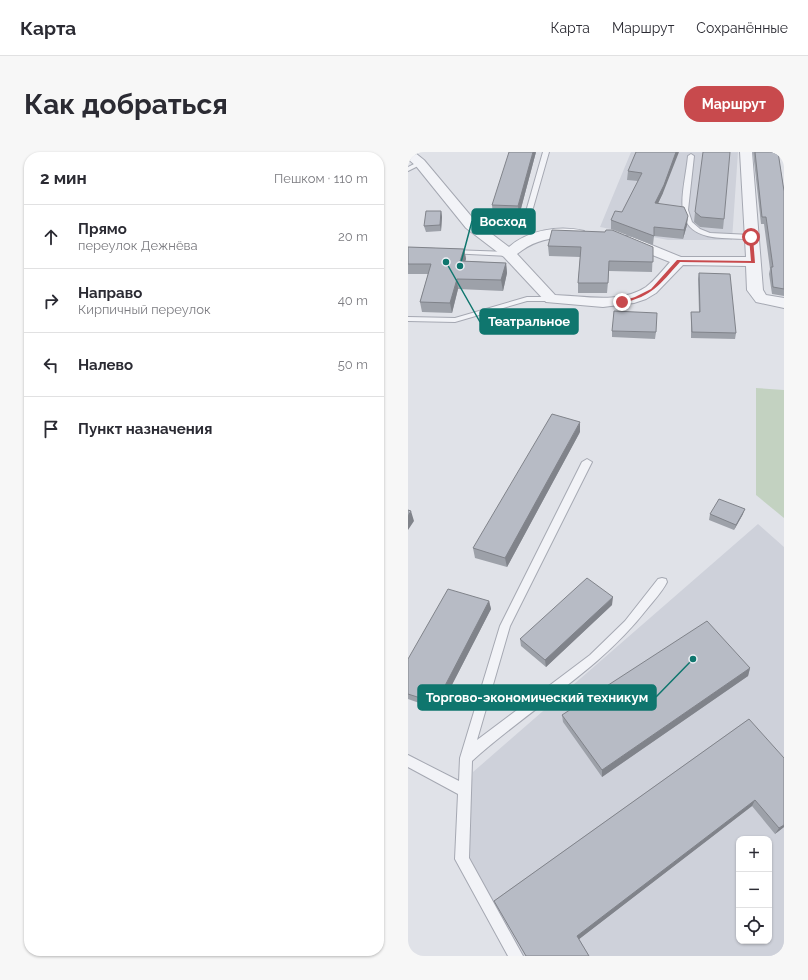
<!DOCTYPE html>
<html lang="ru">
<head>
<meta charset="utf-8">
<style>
	body { margin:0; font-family:Raleway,sans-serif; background:#f7f7f7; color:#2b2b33 }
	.controls { position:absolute; right:12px; bottom:12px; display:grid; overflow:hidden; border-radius:8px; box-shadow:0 1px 3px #0004 }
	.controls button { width:36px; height:36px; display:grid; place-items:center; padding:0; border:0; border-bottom:1px solid #e1e1e2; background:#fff; color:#2b2b33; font:20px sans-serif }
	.stop { position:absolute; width:12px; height:12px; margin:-9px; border:3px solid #c84a4d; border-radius:50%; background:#fff }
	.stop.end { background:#c84a4d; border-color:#fff; box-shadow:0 1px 4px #0008 }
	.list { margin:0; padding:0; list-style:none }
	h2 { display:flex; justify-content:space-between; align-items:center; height:52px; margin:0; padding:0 16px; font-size:17px }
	h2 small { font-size:13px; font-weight:400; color:#7c7c81 }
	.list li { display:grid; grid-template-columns:26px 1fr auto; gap:12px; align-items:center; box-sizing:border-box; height:64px; padding:0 16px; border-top:1px solid #e1e1e2 }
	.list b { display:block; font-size:15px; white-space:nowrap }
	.list p { margin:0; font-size:13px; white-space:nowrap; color:#7c7c81 }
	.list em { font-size:13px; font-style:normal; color:#7c7c81 }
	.icon { flex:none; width:22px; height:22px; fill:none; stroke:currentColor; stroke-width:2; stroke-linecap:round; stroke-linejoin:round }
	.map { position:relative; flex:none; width:376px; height:804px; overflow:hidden; border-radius:16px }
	header { display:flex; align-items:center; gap:24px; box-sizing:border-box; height:56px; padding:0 20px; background:#fff; border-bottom:1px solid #e1e1e2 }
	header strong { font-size:19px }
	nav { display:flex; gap:22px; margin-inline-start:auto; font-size:14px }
	.intro { display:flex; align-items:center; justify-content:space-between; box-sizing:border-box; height:96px; padding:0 24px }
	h1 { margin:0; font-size:28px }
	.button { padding:10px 18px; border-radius:16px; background:#c84a4d; color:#fff; font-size:14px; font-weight:700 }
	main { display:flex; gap:24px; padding:0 24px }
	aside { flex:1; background:#fff; border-radius:16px; box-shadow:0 1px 3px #0004 }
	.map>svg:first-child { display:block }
	.built { fill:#ced1da; fill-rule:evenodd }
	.green { fill:#c3d2c1 }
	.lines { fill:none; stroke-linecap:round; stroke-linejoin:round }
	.lane-casing { stroke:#a5a8b2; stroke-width:2 }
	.street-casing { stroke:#a5a8b2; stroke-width:2 }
	.lane { fill:#f2f3f7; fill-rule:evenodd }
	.street { fill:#f2f3f7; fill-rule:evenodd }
	.wall { fill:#9da1a9 }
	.shaded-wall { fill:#80838a }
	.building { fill:#b7bbc5; stroke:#80838a }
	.route { fill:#c84a4d }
	.leader { fill:none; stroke:#0f766e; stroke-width:1.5 }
	.callout-dot { fill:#0f766e; stroke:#eff1f6; stroke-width:1.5 }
	.callout { fill:#0f766e; stroke:#0f766e; stroke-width:1.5 }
	.callout-label { font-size:13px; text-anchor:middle; font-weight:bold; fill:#fff }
</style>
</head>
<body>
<header>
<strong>Карта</strong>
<nav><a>Карта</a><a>Маршрут</a><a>Сохранённые</a></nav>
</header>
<div class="intro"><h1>Как добраться</h1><a class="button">Маршрут</a></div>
<main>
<aside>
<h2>2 мин<small>Пешком · 110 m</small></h2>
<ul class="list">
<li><svg class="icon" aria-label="ahead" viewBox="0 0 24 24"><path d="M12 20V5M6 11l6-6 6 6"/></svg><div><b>Прямо</b><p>переулок Дежнёва</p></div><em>20 m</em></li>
<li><svg class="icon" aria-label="right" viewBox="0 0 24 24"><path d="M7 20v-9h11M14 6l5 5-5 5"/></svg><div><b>Направо</b><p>Кирпичный переулок</p></div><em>40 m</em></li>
<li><svg class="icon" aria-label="left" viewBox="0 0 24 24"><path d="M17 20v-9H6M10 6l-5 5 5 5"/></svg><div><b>Налево</b></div><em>50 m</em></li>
<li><svg class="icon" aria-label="arrive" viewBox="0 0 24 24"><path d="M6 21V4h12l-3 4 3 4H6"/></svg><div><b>Пункт назначения</b></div></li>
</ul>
</aside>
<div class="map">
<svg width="376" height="804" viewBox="0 0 376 804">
	<rect width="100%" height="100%" fill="#e0e2e8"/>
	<path class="built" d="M223,0H330L324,88H260L192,75Z
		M350,372L376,395V804H105L54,707L65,620ZM331,687H361V789H331Z"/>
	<path class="green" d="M348,236L376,238V366L348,343Z"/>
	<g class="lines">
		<defs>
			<path id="lane" d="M135,0H141L123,63L118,64L117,63Z
				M283,2L286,4L280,58L284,70L292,77L302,81L343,83L346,85L345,86C336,88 324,86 314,86C259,83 276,43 280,4Z
				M12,9L14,10V12L0,19V15Z
				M43,98L101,100L104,102L101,104L41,101L40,100Z
				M119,145H143L147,147L143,149H119L47,170L0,169V165L47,166Z
				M179,307L184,310L102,474L69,588L182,503L217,469L250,427L254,426L258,427L259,430C254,440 246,448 239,457C191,519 121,557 64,609L61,706L115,804H100L47,707L50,642L0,615V603L51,629L52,606L92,474L174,310Z"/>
			<path id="street" d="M0,0H6L16,8L68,70L101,95C120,78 151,73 176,79L178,82L176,85C169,87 161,86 153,86C136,86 123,91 109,102L147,143C177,144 212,152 238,135C247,128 254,119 262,110L214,91L212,88L214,85L219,84L224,85L273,105H338L332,0H344L355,138L358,143L376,146V156L348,150L339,138L338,114L275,113L248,141L238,147L226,151L195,155L138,150L96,105L58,76L8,14L0,7Z"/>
		</defs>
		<use href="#lane" class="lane-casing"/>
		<use href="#street" class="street-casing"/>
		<use href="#lane" class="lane"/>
		<use href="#street" class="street"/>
	</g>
	<path class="wall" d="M128,0L111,64L85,63L84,53Z
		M228,0L255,41L250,51L279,73L275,87L246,84L245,93L203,77V68L214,60L230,29L219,28L220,19Z
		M345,0H370L376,39V144L364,142L361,122L362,117L356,72H353Z
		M33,59L34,65L33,79L18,80L16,74Z
		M287,60L316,67L315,77L292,75L286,70Z
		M140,94L245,95L244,120L201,119L199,141H170V131L172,105L141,104Z
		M0,95L56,97L58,107L57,109L98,111L99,121L95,139L50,137L44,161L14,160L12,150L20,122H0Z
		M291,121L328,181L327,187L283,186V160H291L290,127Z
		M204,179L248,180L247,187L204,185Z
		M172,280L99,415L67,406L65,396Z
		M302,362H335L326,378L301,368Z
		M81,449L83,457L31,558L0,547V507Z
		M204,453L138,515L113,494L112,487Z
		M342,516L340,524L194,625L155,570L154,563Z
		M341,567L376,675L367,682L344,654L171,787L181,804H118L86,749Z"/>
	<path class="shaded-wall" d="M125,0H128L111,64L110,54Z
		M268,0H271L255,41L246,60L247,51Z
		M33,59L34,65L33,79L32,73Z
		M280,64L279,73L275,87L276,78Z
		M56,97L58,107L54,120L52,109Z
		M98,111L99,121L95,139L93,128Z
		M49,127L50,137L44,161L42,151Z
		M172,270V280L99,415L97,406Z
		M337,357L335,362L326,378L328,373Z
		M3,359L6,369L0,378V364Z
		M205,445L204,453L138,515L137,508Z
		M81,449L83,457L31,558L28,551Z
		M342,516L340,524L194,625V618Z
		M347,648L344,654L170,788L169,784Z
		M376,673V675L367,682L371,676Z"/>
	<path class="building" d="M101,0H125L110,54L84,53Z
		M228,0H268L256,33L247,51L276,55L280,64L276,78L246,75V84L203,68L207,59L214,60L234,21L220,19Z
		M295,0H322L316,67L293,65L287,60Z
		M347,0H370L376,39V137L365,135L363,115H365L358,65H354Z
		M18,59H33L32,73L16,74Z
		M144,78L197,80L198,78H204L245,95V110L201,109L200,131H170L173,95L140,94Z
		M0,95L56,97L52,109L98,111L93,128L49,127L42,151L12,150L23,112H0Z
		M291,121L322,122L328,181L284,180L283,160H292Z
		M206,159L249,161L248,180L204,179Z
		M144,262L172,270L97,406L65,396Z
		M311,347L337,357L328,373L302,362Z
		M0,358L3,359L0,364Z
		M179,426L205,445L137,508L112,487Z
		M40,437L81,449L28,551L0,542V507Z
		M299,469L342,516L194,618L154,563Z
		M341,567L376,606V673L371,676L347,648L169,784L181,804H118L86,749Z"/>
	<path class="route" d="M343,83L345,85L347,111L272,110C251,133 245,144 214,151L211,150L227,145L243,137L269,108L343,109L341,85Z"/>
	<path class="leader" d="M52 114L64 69M38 110L72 170M285 507L248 545"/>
	<g class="callout-dot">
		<circle cx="52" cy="114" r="4"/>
		<circle cx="38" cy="110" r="4"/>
		<circle cx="285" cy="507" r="4"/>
	</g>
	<g class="callout">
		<rect x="64" y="57" width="63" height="25" rx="4"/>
		<rect x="72" y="157" width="98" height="25" rx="4"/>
		<rect x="10" y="533" width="238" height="25" rx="4"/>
	</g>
	<g class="callout-label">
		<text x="95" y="74">Восход</text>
		<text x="121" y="174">Театральное</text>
		<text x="129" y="550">Торгово-экономический техникум</text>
	</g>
</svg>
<div class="controls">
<button>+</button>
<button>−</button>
<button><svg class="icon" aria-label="locate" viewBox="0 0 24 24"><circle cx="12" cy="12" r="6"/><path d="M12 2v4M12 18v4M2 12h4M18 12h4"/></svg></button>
</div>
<div class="stop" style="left:343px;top:85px"></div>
<div class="stop end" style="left:214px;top:150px"></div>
</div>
</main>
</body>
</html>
